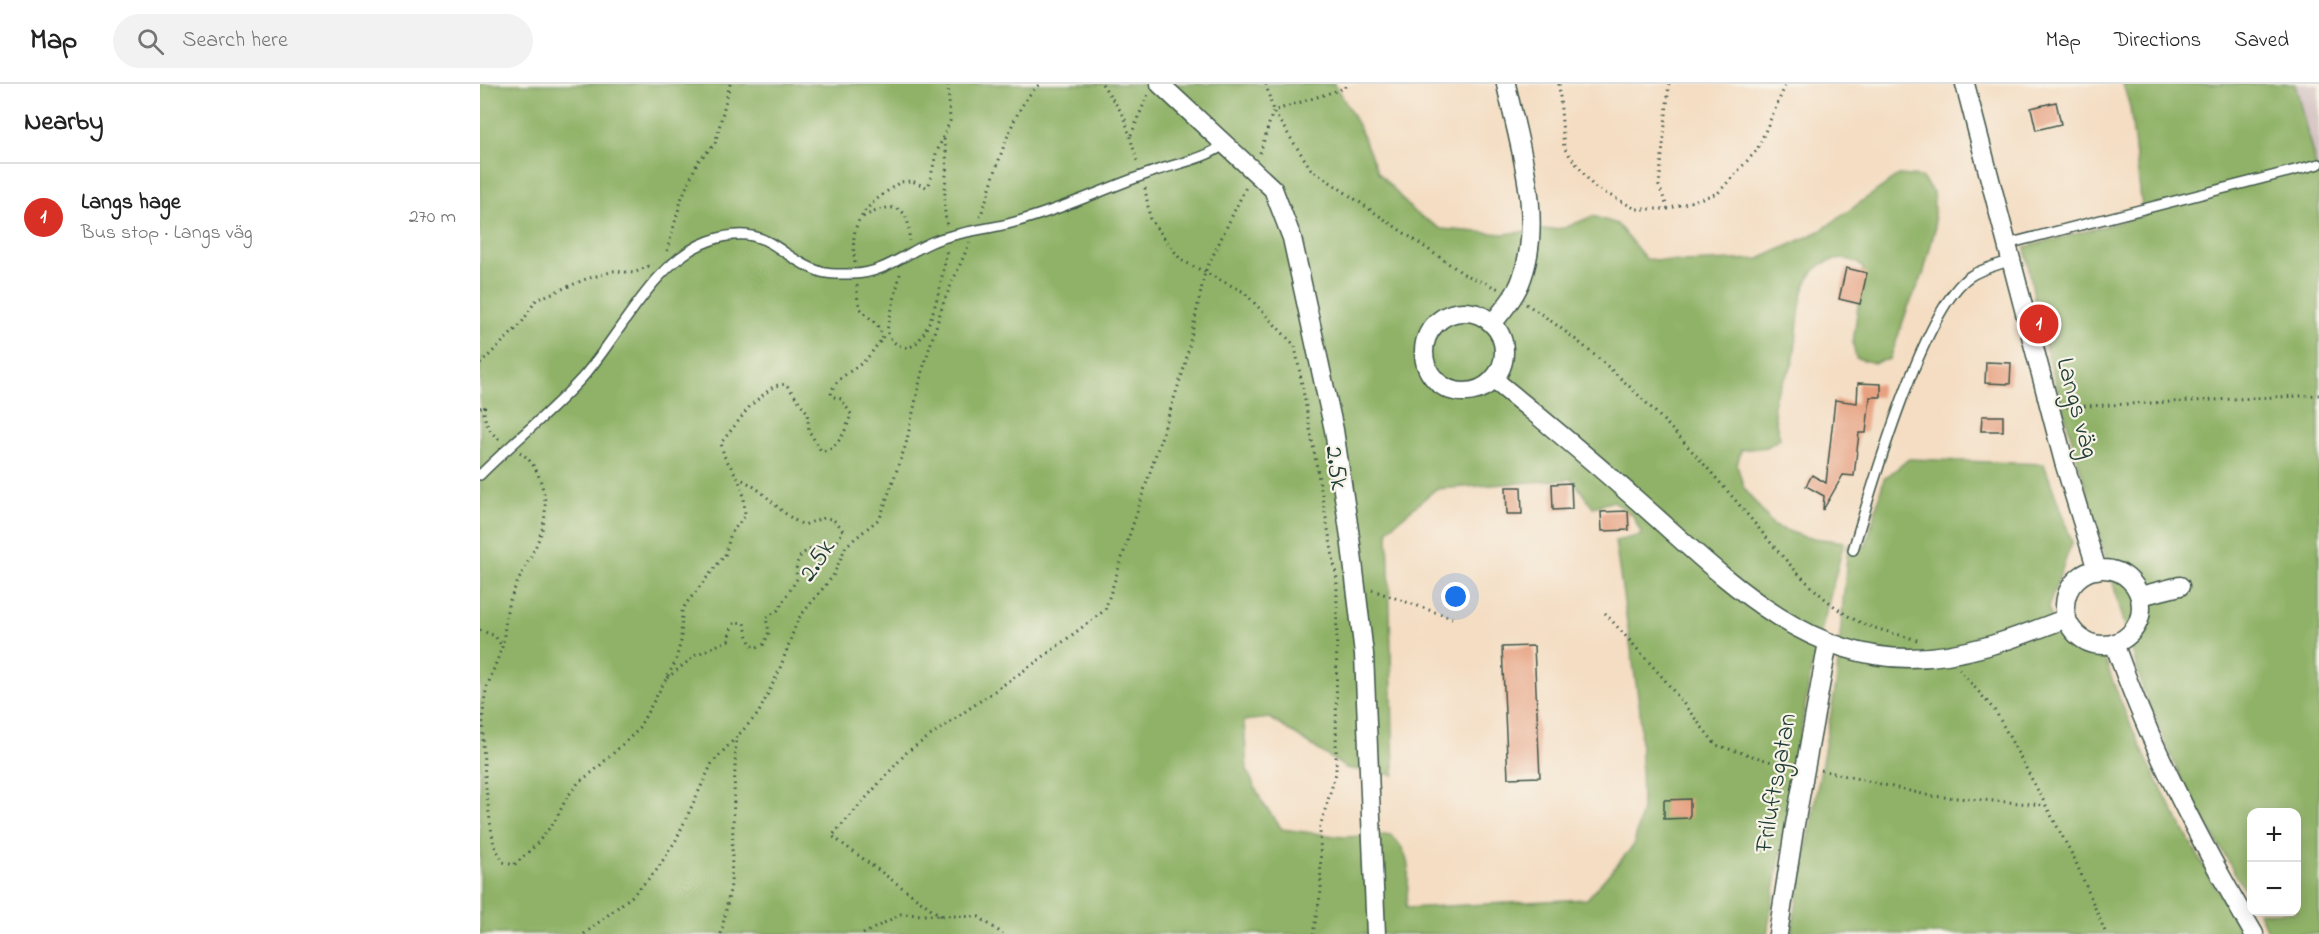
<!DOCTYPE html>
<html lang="en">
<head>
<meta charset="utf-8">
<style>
	body { margin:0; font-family:"Indie Flower",sans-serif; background:#f2f2f2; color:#222 }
	.controls { position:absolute; right:18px; bottom:18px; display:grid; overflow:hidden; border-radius:12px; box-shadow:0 3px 15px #0003 }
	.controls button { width:54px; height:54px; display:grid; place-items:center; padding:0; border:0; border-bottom:2px solid #e0e0e0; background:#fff; color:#222; font:30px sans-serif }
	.you { position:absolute; left:976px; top:513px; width:21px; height:21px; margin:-15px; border:4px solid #fff; border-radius:50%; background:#1a73e8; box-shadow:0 0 0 9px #1a73e833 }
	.badge { display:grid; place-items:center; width:39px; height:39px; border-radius:50%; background:#d93025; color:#fff; font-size:20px; font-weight:700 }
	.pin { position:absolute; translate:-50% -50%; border:3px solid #fff; box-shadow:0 2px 6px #0006 }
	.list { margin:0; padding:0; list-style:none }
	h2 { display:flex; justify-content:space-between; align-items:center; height:78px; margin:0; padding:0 24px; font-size:26px }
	h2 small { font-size:20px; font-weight:400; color:#767676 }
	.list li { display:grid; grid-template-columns:39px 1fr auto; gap:18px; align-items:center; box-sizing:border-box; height:108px; padding:0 24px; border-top:2px solid #e0e0e0 }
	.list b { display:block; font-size:22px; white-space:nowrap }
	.list p { margin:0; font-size:20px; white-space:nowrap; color:#767676 }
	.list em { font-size:20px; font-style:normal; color:#767676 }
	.icon { flex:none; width:33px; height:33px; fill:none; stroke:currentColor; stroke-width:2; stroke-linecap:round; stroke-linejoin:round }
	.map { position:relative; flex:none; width:1839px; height:850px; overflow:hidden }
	header { display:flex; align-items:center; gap:36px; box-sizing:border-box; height:84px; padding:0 30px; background:#fff; border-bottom:2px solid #e0e0e0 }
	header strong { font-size:28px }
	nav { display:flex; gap:33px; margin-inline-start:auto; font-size:21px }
	.search { width:420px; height:54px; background:#f2f2f2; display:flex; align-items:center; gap:15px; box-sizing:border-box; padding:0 21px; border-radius:33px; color:#767676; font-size:22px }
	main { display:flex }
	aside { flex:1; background:#fff }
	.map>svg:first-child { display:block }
	.industrial { fill:#d1bfbf }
	.forest { fill:#90b267; stroke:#58784e; stroke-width:1.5; fill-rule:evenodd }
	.building { fill:#e7a181 }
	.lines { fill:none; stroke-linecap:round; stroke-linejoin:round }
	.service-casing { stroke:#3f5549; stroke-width:12 }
	.minor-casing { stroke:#3f5549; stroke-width:21 }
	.path { stroke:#3f5549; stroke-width:3; stroke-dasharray:1.5 4.5; stroke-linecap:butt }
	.service { stroke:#fff; stroke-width:9 }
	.minor { stroke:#fff; stroke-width:18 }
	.labels { text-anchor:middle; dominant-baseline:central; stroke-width:4.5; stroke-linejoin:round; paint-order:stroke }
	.street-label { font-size:26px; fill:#1f3d34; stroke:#f7f3e8 }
</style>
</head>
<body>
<header>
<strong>Map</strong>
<div class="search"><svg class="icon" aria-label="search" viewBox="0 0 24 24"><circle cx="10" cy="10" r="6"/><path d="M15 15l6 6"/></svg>Search here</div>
<nav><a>Map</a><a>Directions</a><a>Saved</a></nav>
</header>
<main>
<aside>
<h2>Nearby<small></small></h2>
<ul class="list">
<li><span class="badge">1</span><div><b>Langs hage</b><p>Bus stop · Langs väg</p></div><em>270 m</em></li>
</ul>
</aside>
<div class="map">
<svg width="1839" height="850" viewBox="0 0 1839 850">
	<rect width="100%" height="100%" fill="#f7f3e8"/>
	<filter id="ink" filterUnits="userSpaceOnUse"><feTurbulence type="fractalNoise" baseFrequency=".0167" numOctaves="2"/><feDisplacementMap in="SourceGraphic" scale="12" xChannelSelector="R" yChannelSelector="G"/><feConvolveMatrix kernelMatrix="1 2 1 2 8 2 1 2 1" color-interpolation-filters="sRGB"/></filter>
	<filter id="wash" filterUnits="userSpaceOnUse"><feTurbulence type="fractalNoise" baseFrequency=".008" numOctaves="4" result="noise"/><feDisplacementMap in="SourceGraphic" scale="24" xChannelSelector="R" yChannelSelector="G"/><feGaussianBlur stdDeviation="1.35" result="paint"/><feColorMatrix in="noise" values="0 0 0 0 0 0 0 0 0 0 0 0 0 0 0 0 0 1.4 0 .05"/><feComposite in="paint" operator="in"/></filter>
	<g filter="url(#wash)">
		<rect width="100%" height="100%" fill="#f4ddc2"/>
		<path class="industrial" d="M1815,0H1839V95H1838Z"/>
		<path class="forest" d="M0,0H855L878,41L898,88L934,128L961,145L1023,150L1084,144L1113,132L1137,140L1166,175L1204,178L1279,175L1340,147L1419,91L1441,93L1453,108L1455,145L1443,191L1428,223L1410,275L1394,279L1376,274L1373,260L1383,184C1374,175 1367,174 1354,176C1310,184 1322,250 1312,281C1308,293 1295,305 1294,318C1292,329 1298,344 1300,355L1287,363L1261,366L1257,381L1264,404L1294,442L1325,453L1364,458L1331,587L1287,850H0ZM1092,395L1113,423L1134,417L1153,432L1162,451L1135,457L1160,626L1162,725L1154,761L1107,815L926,824C928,795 935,772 911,751L863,753L802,745L782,718L767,686L764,637L790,634L866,684L914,691L908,445L956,405Z
			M1643,0H1815L1839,95V850H1790L1778,828H1816V728H1772L1771,817L1702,697L1664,608L1559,240L1545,163L1663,132L1650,23Z
			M1429,375L1564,380L1592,458L1568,524C1583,563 1585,562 1624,572C1656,670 1712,760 1762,850H1311L1356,601L1368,460L1386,462L1404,395Z"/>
		<g id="blocks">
			<path class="building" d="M1576,18L1581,40L1556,46L1551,24Z
				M1366,184L1387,189L1380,220L1359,215Z
				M1506,278L1531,279L1530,300L1505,299Z
				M1378,299L1401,300V313H1390L1386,349H1379L1374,392L1363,391L1343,426L1344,412L1326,402L1332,391L1346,399L1355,316L1377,319Z
				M1502,332H1523V347H1501Z
				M1091,399L1092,425L1073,426L1072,400Z
				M1026,403H1041L1042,430H1027Z
				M1148,427L1149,446L1122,447L1121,428Z
				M1054,562L1060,693L1028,694L1022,563Z
				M1210,715V734L1184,735V716Z"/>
		</g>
	</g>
	<g filter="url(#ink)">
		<use href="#blocks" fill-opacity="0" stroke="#3f5549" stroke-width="1.5"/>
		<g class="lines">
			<defs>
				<path id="service" d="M1527,160L1839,80
					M0,391C33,358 70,329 102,294C140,252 173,177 229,157C288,136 296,173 341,188C351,191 363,190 373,190C403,190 426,169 452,158C478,147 507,146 535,138C584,125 628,103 675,87C699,79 726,75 746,59
					M1373,466C1390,409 1443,225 1489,193C1500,185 1518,181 1532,176"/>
				<path id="minor" d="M680,0L793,105L812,154L854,346L870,453L884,570L896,850
					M1485,0L1584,378L1617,486
					M944 268a40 40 0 1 1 80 0a40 40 0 1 1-80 0Z
					M1012,240C1023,226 1036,212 1042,194C1064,132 1039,62 1026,0
					M1013,295C1060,333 1107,372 1152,412C1232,481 1315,574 1429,574C1485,574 1535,554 1587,534
					M1585 523a38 38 0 1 1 76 0a38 38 0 1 1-76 0Z
					M1660,512L1700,502
					M1634,559C1670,662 1719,756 1774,850
					M1298,850L1314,746L1348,558"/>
			</defs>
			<use href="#service" class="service-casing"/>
			<use href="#minor" class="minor-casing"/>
			<path class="path" d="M622,0L644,32L658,80
				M786,0L793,27L831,85L984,190L1019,205
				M1079,0L1084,64L1114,103L1156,125H1188L1238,109L1277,66L1306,0
				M651,51L668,10
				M464,55C471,84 460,113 467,141
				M780,69L793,27L865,4V0
				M665,104L670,135L701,176L764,208L815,262L857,495L856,689L840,743L841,807L833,850
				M1188,125L1179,102L1189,0
				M383,133C413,117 431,120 429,157
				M500,133C515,95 529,25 560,0
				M187,167L202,113L218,77L235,60L250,0
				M375,179C368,135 385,123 420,98L432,97L446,103L449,101L456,70L470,37L468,0
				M420,190L407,246C409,254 415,261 423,263C451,270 464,183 467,165
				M1046,220C1122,269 1184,334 1243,402C1282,446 1316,496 1365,530C1388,545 1412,548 1437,556
				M0,280L41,240L56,216L106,195L134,187L154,189L173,180
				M1586,323L1839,311
				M0,324L5,322C1,332 10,350 19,355
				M40,368C52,377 58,387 62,402C76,449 41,479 28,522C25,535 25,549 22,563C16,581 6,600 4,619C0,658 7,723 14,761L23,778L34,781L55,762L75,737L87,713L99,698L114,687L157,647L195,579L201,557L202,528L205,521L245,471L251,449L265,432L264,412L258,394L244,372L241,359L271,321L294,302L306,300L327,328L329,347L341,367C358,367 367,344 371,330L361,315L351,312C352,293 376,287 387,274C393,268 396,261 403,255C400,242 393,237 384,229C377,223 377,209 377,200
				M892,506L972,534
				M1125,529L1184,595L1236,661L1292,678L1311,680
				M0,546L15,552L21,561
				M1479,585L1516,628L1595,776L1626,850
				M187,594L216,571L249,556L250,547L255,538L264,539L270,559L275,564L284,560L289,548L286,534L298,526L317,495C312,464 333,465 356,459L363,447C352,428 342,434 324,441C297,429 287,406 258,394
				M1341,686L1451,712L1565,721
				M461,832L352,752L427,668L559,576L625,526L705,281L725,188L766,103
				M104,850L152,812L176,787L196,756L232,679L278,630L299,587L318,535L353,492L366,462L400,434L426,360L442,288L464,217L490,158
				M241,850L251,801L256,655
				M383,850L421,830L499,833L523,850"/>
			<use href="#service" class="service"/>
			<use href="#minor" class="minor"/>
		</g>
	</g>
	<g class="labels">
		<g class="street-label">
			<text transform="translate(1596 324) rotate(75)">Langs väg</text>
			<text transform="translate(855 384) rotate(82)">2.5k</text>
			<text transform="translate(338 477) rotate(-57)">2.5k</text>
			<text transform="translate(1297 699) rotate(-80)">Friluftsgatan</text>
		</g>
	</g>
</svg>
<div class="controls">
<button>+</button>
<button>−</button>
</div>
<div class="you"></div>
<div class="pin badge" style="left:1559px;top:240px">1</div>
</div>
</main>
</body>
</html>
